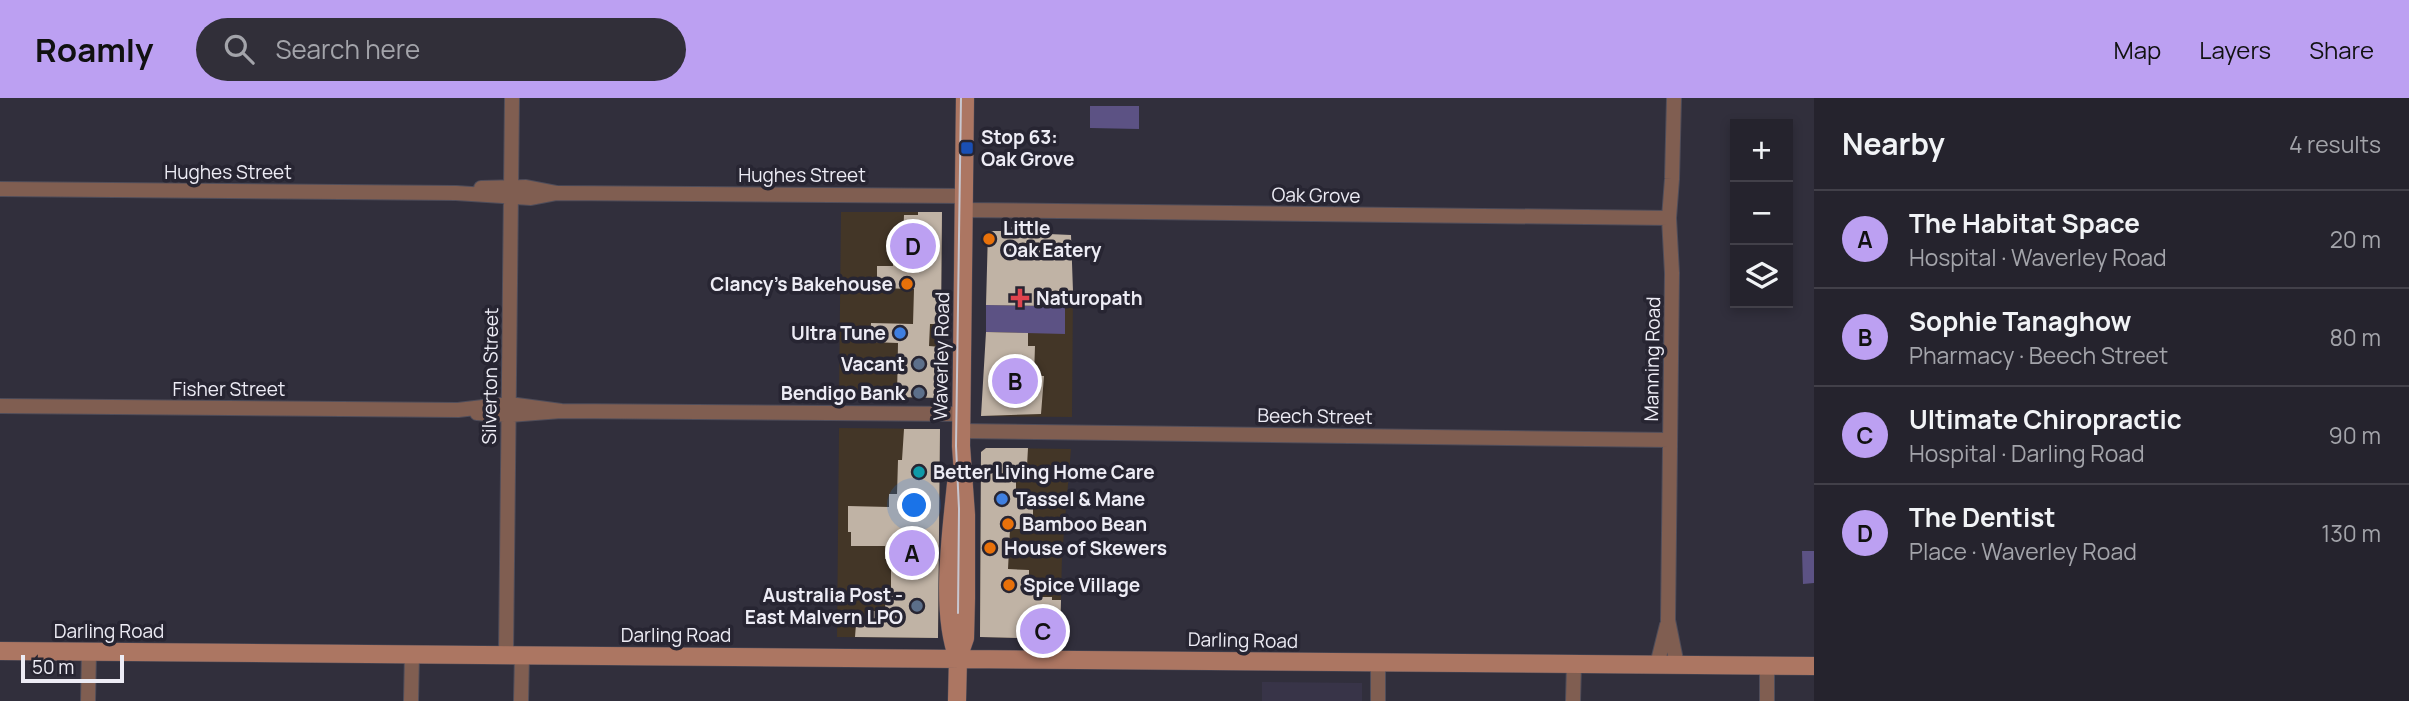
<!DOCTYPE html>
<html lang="en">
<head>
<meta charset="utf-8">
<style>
	body { margin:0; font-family:Manrope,sans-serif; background:#312f39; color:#f1f3f6 }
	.controls { position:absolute; right:21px; top:21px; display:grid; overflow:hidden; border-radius:0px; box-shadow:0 4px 10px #0003 }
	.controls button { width:63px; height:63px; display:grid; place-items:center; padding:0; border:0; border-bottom:2px solid #424049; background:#25232d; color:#f1f3f6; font:35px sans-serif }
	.scale { position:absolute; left:21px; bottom:18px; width:103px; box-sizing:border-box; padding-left:7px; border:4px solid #edecf5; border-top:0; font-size:19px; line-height:24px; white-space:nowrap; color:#edecf5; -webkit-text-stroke:5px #272532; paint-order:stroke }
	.you { position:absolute; left:915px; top:408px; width:24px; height:24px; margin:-18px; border:5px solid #fff; border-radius:50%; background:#1a73e8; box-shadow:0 0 0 10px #1a73e833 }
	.badge { display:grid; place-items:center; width:46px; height:46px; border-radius:50%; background:#bca0f2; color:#111; font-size:23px; font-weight:700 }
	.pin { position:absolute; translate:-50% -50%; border:4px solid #fff; box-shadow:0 2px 7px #0006 }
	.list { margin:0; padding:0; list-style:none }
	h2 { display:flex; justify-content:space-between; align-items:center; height:91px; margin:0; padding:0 28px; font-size:30px }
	h2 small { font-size:23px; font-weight:400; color:#a3a4aa }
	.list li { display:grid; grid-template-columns:46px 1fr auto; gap:21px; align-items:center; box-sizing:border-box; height:98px; padding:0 28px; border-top:2px solid #424049 }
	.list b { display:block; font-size:26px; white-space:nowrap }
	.list p { margin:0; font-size:23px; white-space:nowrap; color:#a3a4aa }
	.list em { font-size:23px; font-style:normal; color:#a3a4aa }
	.icon { flex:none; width:38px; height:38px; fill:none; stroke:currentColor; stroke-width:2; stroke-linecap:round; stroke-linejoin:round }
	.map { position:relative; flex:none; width:1814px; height:603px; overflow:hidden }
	header { display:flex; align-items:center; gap:42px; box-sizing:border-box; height:98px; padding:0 35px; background:#bca0f2; color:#111 }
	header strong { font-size:33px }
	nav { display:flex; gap:38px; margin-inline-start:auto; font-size:24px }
	.search { width:490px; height:63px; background:#312f39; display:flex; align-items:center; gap:18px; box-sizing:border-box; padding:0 24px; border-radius:38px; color:#a3a4aa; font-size:26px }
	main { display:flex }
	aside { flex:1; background:#25232d }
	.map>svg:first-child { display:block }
	.commercial { fill:#433627 }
	.built { fill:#383448 }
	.green { fill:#5c5284 }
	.building { fill:#c0b3a5 }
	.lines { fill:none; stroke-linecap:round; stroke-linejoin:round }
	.street-casing { stroke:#4f4d5a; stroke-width:16 }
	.secondary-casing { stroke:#4f4d5a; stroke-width:19 }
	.street { stroke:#805e51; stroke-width:14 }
	.secondary { stroke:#ac7662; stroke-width:18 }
	.tram { stroke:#c8c7d0; stroke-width:2 }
	.transit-dot { fill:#1a4fb4; stroke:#272532; stroke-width:2.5 }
	.food-dot { fill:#e8710a; stroke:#272532; stroke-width:2.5 }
	.health-dot { fill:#e0444e; stroke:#272532; stroke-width:2.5 }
	.shop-dot { fill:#3f7fe0; stroke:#272532; stroke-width:2.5 }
	.service-dot { fill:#5c6f8a; stroke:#272532; stroke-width:2.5 }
	.culture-dot { fill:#0f9aa8; stroke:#272532; stroke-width:2.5 }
	.labels { text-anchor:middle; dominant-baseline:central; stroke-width:7; stroke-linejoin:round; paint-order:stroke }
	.poi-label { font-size:19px; font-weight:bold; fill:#edecf5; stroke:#272532; text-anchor:start }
	.street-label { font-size:19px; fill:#edecf5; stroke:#272532 }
</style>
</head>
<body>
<header>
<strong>Roamly</strong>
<div class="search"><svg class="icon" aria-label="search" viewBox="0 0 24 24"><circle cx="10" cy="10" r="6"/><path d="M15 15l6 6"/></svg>Search here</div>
<nav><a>Map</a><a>Layers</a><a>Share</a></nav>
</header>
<main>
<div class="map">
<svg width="1814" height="603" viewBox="0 0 1814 603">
	<rect width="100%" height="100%" fill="#312f3c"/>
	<path class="commercial" d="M841,114H942L940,300L839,299Z
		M988,133H1011L1010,192L1073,193L1072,319L981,318L985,289Z
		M839,330L940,331L938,540L837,539Z
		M986,350L1071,351L1062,458L1060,541L980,539L981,354Z"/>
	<path class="built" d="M1262,584L1362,585V603H1262Z"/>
	<path class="green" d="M1090,8H1139V31L1090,30Z
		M986,207L1065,208V236L986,234Z
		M1802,453H1814V485L1803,486Z"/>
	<path class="building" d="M918,114H942L941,226H930L929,248L941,249L940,300L897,299L898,245L870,244L871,225L913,226L914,191L877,190V168H893V142H903L904,117H918Z
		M1011,129H1027V135L1071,137L1073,193H1053L1056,208L986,207L988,133H1011Z
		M986,234L1028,235V248H1035L1034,278H1044L1041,316L981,318Z
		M904,331H940L938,540L855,539L856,526H869L870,513H885L886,490H891V461H885V448H851V434H848V408L889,409V396H897L898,362H902Z
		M986,350H1028L1027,368H1016V396L1022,397V406H1033V431H1010L1008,471L1029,472V482H1038L1037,499H1052V502H1061L1060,541L980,539L981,354Z"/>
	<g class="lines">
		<defs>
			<path id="street" d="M1674,0L1672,81L1669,120L1672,175L1668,522L1677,567
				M481,90L526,89L557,95L964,98
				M0,91L456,95L531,100L557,95
				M963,112L1669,120
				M0,308L458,312L509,306L561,313
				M477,315L509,317L561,313L961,316
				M961,333L1670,342
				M506,557L512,0
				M1657,567L1667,527
				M88,603L89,554
				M411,603L412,556
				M521,603L522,557
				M1378,603V564
				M1573,603L1574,566
				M1767,603V568"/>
			<path id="secondary" d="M956,386C951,436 940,514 958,560
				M0,553L1814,568
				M957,603L958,560L965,540L966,500V417L961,348L965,0"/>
		</defs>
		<use href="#street" class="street-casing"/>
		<use href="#secondary" class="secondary-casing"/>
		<use href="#street" class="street"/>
		<use href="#secondary" class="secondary"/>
		<path class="tram" d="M958,515L959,411L956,348L961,0"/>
	</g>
	<rect class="transit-dot" x="960" y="43" width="14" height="14" rx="3.5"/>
	<g class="food-dot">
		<circle cx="989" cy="141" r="7"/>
		<circle cx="907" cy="186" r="7"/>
		<circle cx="1008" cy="426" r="7"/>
		<circle cx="990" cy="450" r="7"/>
		<circle cx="1009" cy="487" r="7"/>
	</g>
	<path class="health-dot" d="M1016.5 189.5h7v7h7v7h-7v7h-7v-7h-7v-7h7z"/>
	<g class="shop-dot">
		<circle cx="900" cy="235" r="7"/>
		<circle cx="1002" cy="401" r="7"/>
	</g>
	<g class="service-dot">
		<circle cx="919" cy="266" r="7"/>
		<circle cx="919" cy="295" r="7"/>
		<circle cx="917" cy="508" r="7"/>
	</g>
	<circle class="culture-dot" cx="919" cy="374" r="7"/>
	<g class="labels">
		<g class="poi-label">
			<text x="981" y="39">Stop 63:<tspan x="981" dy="22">Oak Grove</tspan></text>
			<text x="1003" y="130">Little<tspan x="1003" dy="22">Oak Eatery</tspan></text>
			<text x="893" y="186" text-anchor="end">Clancy's Bakehouse</text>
			<text x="1036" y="200">Naturopath</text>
			<text x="886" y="235" text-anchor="end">Ultra Tune</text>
			<text x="905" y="266" text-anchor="end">Vacant</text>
			<text x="905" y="295" text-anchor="end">Bendigo Bank</text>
			<text x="933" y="374">Better Living Home Care</text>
			<text x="1016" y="401">Tassel &amp; Mane</text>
			<text x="1022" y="426">Bamboo Bean</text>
			<text x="1004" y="450">House of Skewers</text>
			<text x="1023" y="487">Spice Village</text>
			<text x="903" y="497" text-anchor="end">Australia Post -<tspan x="903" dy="22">East Malvern LPO</tspan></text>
		</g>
		<g class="street-label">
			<text x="228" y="74">Hughes Street</text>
			<text x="802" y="77">Hughes Street</text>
			<text transform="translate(1316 97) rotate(1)">Oak Grove</text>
			<text transform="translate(941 258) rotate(-89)">Waverley Road</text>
			<text transform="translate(1652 261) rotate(-89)">Manning Road</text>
			<text transform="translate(490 278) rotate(-89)">Silverton Street</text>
			<text x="229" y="291">Fisher Street</text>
			<text transform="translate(1315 318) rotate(1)">Beech Street</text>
			<text x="109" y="533">Darling Road</text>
			<text x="676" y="537">Darling Road</text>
			<text transform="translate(1243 542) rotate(1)">Darling Road</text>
		</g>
	</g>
</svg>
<div class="controls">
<button>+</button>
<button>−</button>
<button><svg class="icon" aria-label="layers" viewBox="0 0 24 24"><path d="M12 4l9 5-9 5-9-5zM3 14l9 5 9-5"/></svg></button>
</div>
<div class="scale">50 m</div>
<div class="you"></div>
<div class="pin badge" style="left:912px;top:455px">A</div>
<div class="pin badge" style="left:1015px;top:283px">B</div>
<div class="pin badge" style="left:1043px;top:533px">C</div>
<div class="pin badge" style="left:913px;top:148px">D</div>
</div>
<aside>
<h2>Nearby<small>4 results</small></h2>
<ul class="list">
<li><span class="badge">A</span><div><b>The Habitat Space</b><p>Hospital · Waverley Road</p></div><em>20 m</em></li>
<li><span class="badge">B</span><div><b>Sophie Tanaghow</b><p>Pharmacy · Beech Street</p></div><em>80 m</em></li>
<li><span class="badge">C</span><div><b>Ultimate Chiropractic</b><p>Hospital · Darling Road</p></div><em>90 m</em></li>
<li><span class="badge">D</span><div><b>The Dentist</b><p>Place · Waverley Road</p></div><em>130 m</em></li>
</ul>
</aside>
</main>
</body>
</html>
